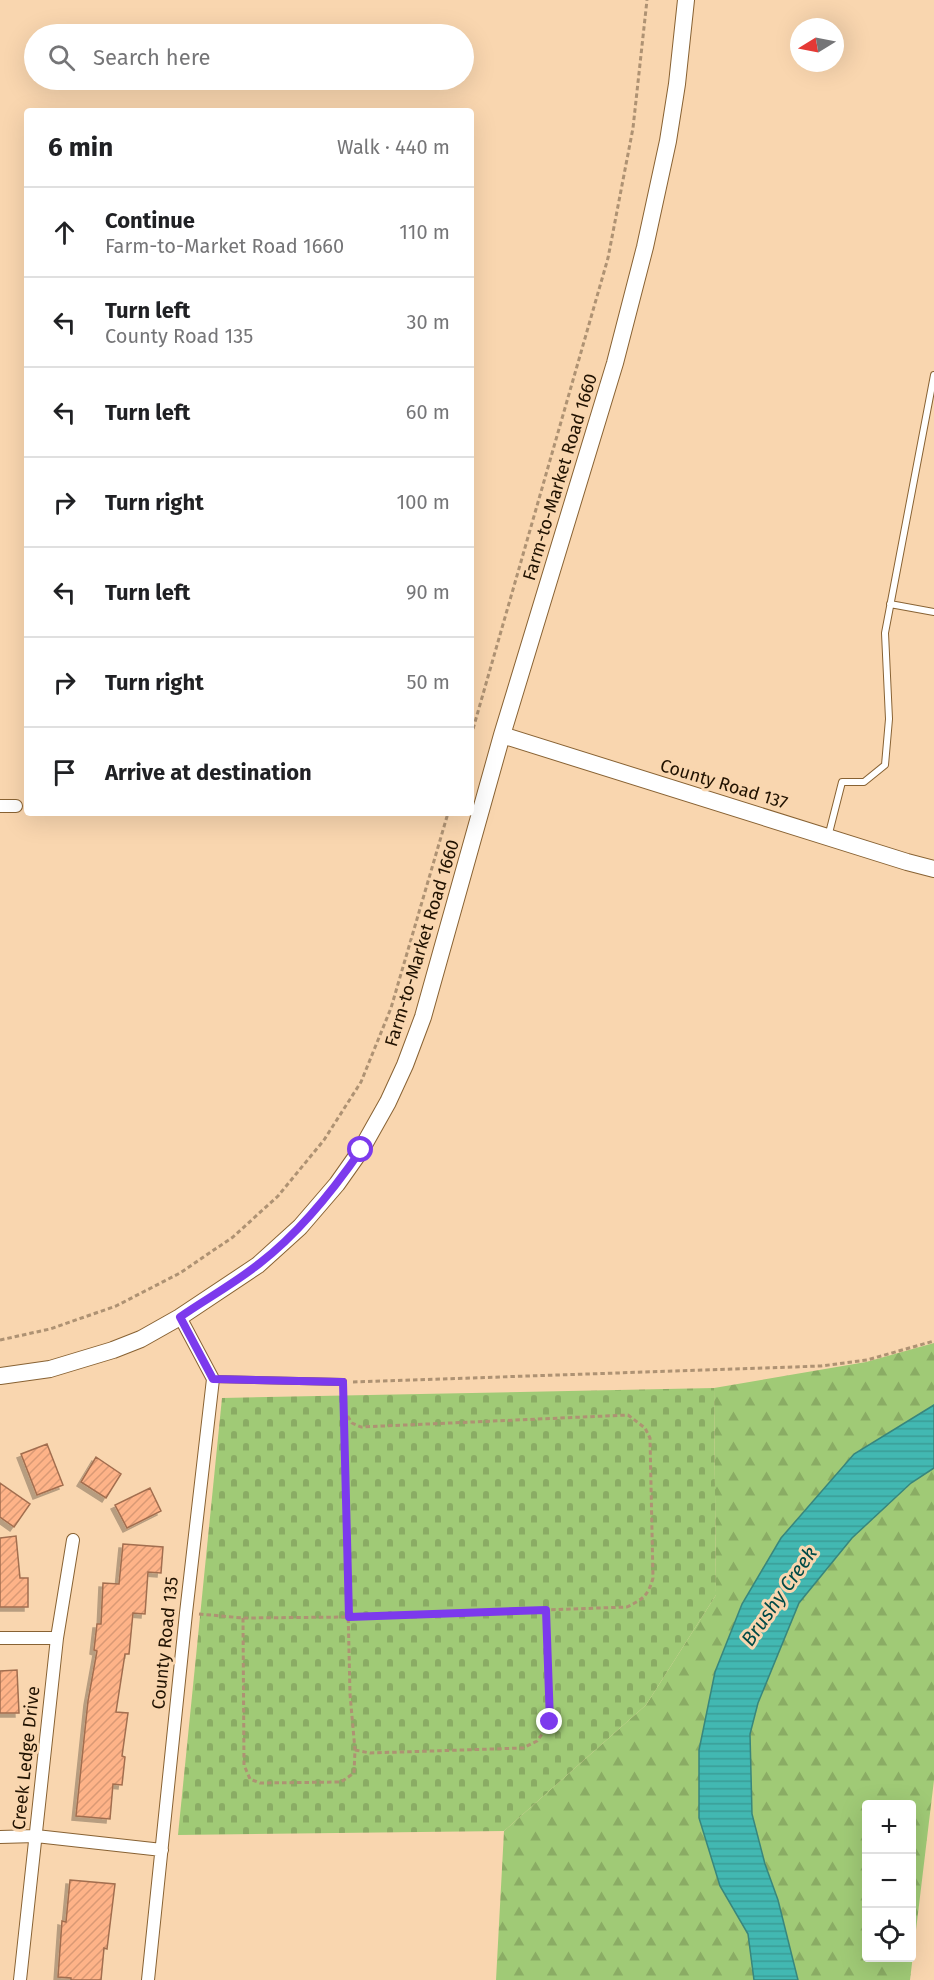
<!DOCTYPE html>
<html lang="en">
<head>
<meta charset="utf-8">
<style>
	body { margin:0; font-family:"Fira Sans",sans-serif; background:#f6f6f6; color:#202124 }
	.controls { position:absolute; right:18px; bottom:18px; display:grid; overflow:hidden; border-radius:6px; box-shadow:0 6px 24px #0002 }
	.controls button { width:54px; height:54px; display:grid; place-items:center; padding:0; border:0; border-bottom:2px solid #e0e0e0; background:#fff; color:#202124; font:30px sans-serif }
	.compass { position:absolute; left:790px; top:18px; width:54px; height:54px; border-radius:50%; background:#fff; box-shadow:0 6px 24px #0002; rotate:260deg }
	.stop { position:absolute; width:18px; height:18px; margin:-14px; border:4px solid #7c3aed; border-radius:50%; background:#fff }
	.stop.end { background:#7c3aed; border-color:#fff; box-shadow:0 2px 6px #0008 }
	.list { margin:0; padding:0; list-style:none }
	h2 { display:flex; justify-content:space-between; align-items:center; height:78px; margin:0; padding:0 24px; font-size:26px }
	h2 small { font-size:20px; font-weight:400; color:#757577 }
	.list li { display:grid; grid-template-columns:39px 1fr auto; gap:18px; align-items:center; box-sizing:border-box; height:90px; padding:0 24px; border-top:2px solid #e0e0e0 }
	.list b { display:block; font-size:22px; white-space:nowrap }
	.list p { margin:0; font-size:20px; white-space:nowrap; color:#757577 }
	.list em { font-size:20px; font-style:normal; color:#757577 }
	.icon { flex:none; width:33px; height:33px; fill:none; stroke:currentColor; stroke-width:2; stroke-linecap:round; stroke-linejoin:round }
	.map { position:relative; flex:none; width:934px; height:1980px; overflow:hidden }
	.search { position:absolute; background:#fff; box-shadow:0 6px 24px #0002; left:24px; top:24px; width:450px; height:66px; display:flex; align-items:center; gap:15px; box-sizing:border-box; padding:0 21px; border-radius:33px; color:#757577; font-size:22px }
	.panel { position:absolute; background:#fff; box-shadow:0 6px 24px #0002; left:24px; top:108px; width:450px; height:708px; border-radius:6px }
	.map>svg:first-child { display:block }
	.forest { fill:url(#forest-firs); fill-rule:evenodd }
	.cemetery { fill:url(#cemetery-stones) }
	.water { fill:url(#water-rules); stroke:#38867d; stroke-width:1.5 }
	.building { fill:url(#building-hatch); stroke:#a26e4f; stroke-width:1.5; filter:url(#shadow) }
	.lines { fill:none; stroke-linecap:round; stroke-linejoin:round }
	.lane-casing { stroke:#886233; stroke-width:8 }
	.street-casing { stroke:#886233; stroke-width:14 }
	.secondary-casing { stroke:#886233; stroke-width:18 }
	.path { stroke:#ae9273; stroke-width:3; stroke-dasharray:4.5 3; stroke-linecap:butt }
	.lane { stroke:#fff; stroke-width:6 }
	.street { stroke:#fff; stroke-width:12 }
	.secondary { stroke:#fff; stroke-width:16 }
	.route { stroke:#7c3aed; stroke-width:8 }
	.labels { text-anchor:middle; dominant-baseline:central; stroke-width:6; stroke-linejoin:round; paint-order:stroke }
	.street-label { font-size:18px; fill:#211201; stroke:#f9d6af }
	.water-label { font-size:20px; font-style:italic; fill:#004a47; stroke:#f9d6af }
</style>
</head>
<body>
<div class="map">
<svg width="934" height="1980" viewBox="0 0 934 1980">
	<defs>
		<pattern id="forest-firs" width="22" height="20" patternUnits="userSpaceOnUse" patternTransform="scale(1.5)"><rect width="22" height="20" fill="#a0ca76"/><path d="M5 1l3.5 6h-7zM16 11l3.5 6h-7z" fill="#8aac64"/></pattern>
		<pattern id="cemetery-stones" width="16" height="16" patternUnits="userSpaceOnUse" patternTransform="scale(1.5)"><rect width="16" height="16" fill="#a0ca76"/><path d="M2 7V4a2 2 0 0 1 4 0v3zM10 15v-3a2 2 0 0 1 4 0v3z" fill="#8aac64"/></pattern>
		<pattern id="water-rules" width="6" height="5" patternUnits="userSpaceOnUse" patternTransform="scale(1.5)"><rect width="6" height="5" fill="#42b8b2"/><path d="M0 2.5h6" fill="none" stroke="#3a9d97"/></pattern>
		<pattern id="building-hatch" width="6" height="6" patternUnits="userSpaceOnUse" patternTransform="scale(1.5)"><rect width="6" height="6" fill="#feb388"/><path d="M-1 1l2-2M0 6l6-6M5 7l2-2" fill="none" stroke="#d99974"/></pattern>
		<filter id="shadow"><feDropShadow dx="-4" dy="4" stdDeviation="0" flood-color="#0004"/></filter>
	</defs>
	<rect width="100%" height="100%" fill="#f9d6af"/>
	<path class="forest" d="M934,1343V1780L910,1980H496L504,1831L646,1705L716,1595L714,1388L866,1362ZM866,1804H912V1958H866Z"/>
	<path class="cemetery" d="M714,1388L716,1595L646,1705L504,1831L178,1835L222,1398Z"/>
	<path class="water" d="M934,1405V1468L911,1483L852,1538L799,1603L758,1703L750,1734L752,1814L765,1864L778,1900L798,1980H754L748,1934L720,1886L699,1818V1750L715,1672L742,1604L781,1538L854,1454Z"/>
	<path class="building" d="M47,1444L63,1485L37,1495L21,1454Z
		M96,1457L121,1474L106,1498L81,1482Z
		M0,1483L30,1504L14,1527L0,1517Z
		M150,1488L161,1511L127,1528L115,1505Z
		M16,1536L20,1578H28V1607H0V1538Z
		M123,1544L163,1547L161,1573L148,1572L145,1614L133,1613L129,1654H125L116,1712L128,1713L122,1756L125,1757L122,1785L113,1784L110,1819L76,1816L88,1701L97,1651L94,1650L97,1624H101L103,1583L119,1584Z
		M17,1670L19,1713H0V1671Z
		M70,1880L115,1884L107,1949L104,1948L101,1980H71V1978L58,1977L62,1921L66,1922Z"/>
	<g class="lines">
		<defs>
			<path id="lane" d="M890,604L934,612
				M828,837L842,782H864L885,765L889,719L885,633L934,375
				M213,1379L343,1382"/>
			<path id="street" d="M0,806H16
				M0,1638H57
				M0,1837L36,1836L162,1850
				M20,1980L57,1638L73,1540
				M148,1980L186,1613L213,1379L180,1317"/>
			<path id="secondary" d="M502,735L907,862L934,869
				M0,1376L50,1369L113,1350L141,1339L180,1317L258,1265L300,1227L337,1184L361,1150L388,1102L405,1065L423,1017L502,735L615,363L645,247L668,141L677,84L686,0"/>
		</defs>
		<use href="#lane" class="lane-casing"/>
		<use href="#street" class="street-casing"/>
		<use href="#secondary" class="secondary-casing"/>
		<path class="path" d="M471,736L608,258L633,128L647,0
			M0,1340L50,1329L116,1306L180,1273L233,1237L278,1196L324,1140L361,1082L391,1008L448,813
			M353,1382L821,1366L867,1360L934,1341
			M199,1614L243,1618L349,1617L627,1607C643,1599 648,1596 653,1578L650,1438L645,1428L628,1415L361,1427L352,1423L345,1412
			M243,1618L244,1765L250,1779L260,1783L341,1782L354,1773L355,1750L350,1694L343,1390
			M355,1750L370,1753L523,1748L537,1741L551,1722L546,1611"/>
		<use href="#lane" class="lane"/>
		<use href="#street" class="street"/>
		<use href="#secondary" class="secondary"/>
	</g>
	<g class="lines">
		<path class="route" d="M361,1150C332,1192 300,1232 260,1263C235,1283 206,1299 180,1317L213,1379L343,1382L349,1617L546,1610L550,1722"/>
	</g>
	<g class="labels">
		<g class="street-label">
			<text transform="translate(560 477) rotate(-73)">Farm-to-Market Road 1660</text>
			<text transform="translate(724 784) rotate(17)">County Road 137</text>
			<text transform="translate(422 943) rotate(-73)">Farm-to-Market Road 1660</text>
			<text transform="translate(165 1643) rotate(-84)">County Road 135</text>
			<text transform="translate(26 1758) rotate(-84)">Creek Ledge Drive</text>
		</g>
		<g class="water-label">
			<text transform="translate(779 1596) rotate(-55)">Brushy Creek</text>
		</g>
	</g>
</svg>
<div class="controls">
<button>+</button>
<button>−</button>
<button><svg class="icon" aria-label="locate" viewBox="0 0 24 24"><circle cx="12" cy="12" r="6"/><path d="M12 2v4M12 18v4M2 12h4M18 12h4"/></svg></button>
</div>
<svg class="compass" viewBox="-18 -18 36 36"><path d="M0-13l5 13h-10z" fill="#e53935"/><path d="M0 13l5-13h-10z" fill="#757577"/></svg>
<div class="stop" style="left:361px;top:1150px"></div>
<div class="stop end" style="left:550px;top:1722px"></div>
<div class="search"><svg class="icon" aria-label="search" viewBox="0 0 24 24"><circle cx="10" cy="10" r="6"/><path d="M15 15l6 6"/></svg>Search here</div>
<section class="panel">
<h2>6 min<small>Walk · 440 m</small></h2>
<ul class="list">
<li><svg class="icon" aria-label="ahead" viewBox="0 0 24 24"><path d="M12 20V5M6 11l6-6 6 6"/></svg><div><b>Continue</b><p>Farm-to-Market Road 1660</p></div><em>110 m</em></li>
<li><svg class="icon" aria-label="left" viewBox="0 0 24 24"><path d="M17 20v-9H6M10 6l-5 5 5 5"/></svg><div><b>Turn left</b><p>County Road 135</p></div><em>30 m</em></li>
<li><svg class="icon" aria-label="left" viewBox="0 0 24 24"><path d="M17 20v-9H6M10 6l-5 5 5 5"/></svg><div><b>Turn left</b></div><em>60 m</em></li>
<li><svg class="icon" aria-label="right" viewBox="0 0 24 24"><path d="M7 20v-9h11M14 6l5 5-5 5"/></svg><div><b>Turn right</b></div><em>100 m</em></li>
<li><svg class="icon" aria-label="left" viewBox="0 0 24 24"><path d="M17 20v-9H6M10 6l-5 5 5 5"/></svg><div><b>Turn left</b></div><em>90 m</em></li>
<li><svg class="icon" aria-label="right" viewBox="0 0 24 24"><path d="M7 20v-9h11M14 6l5 5-5 5"/></svg><div><b>Turn right</b></div><em>50 m</em></li>
<li><svg class="icon" aria-label="arrive" viewBox="0 0 24 24"><path d="M6 21V4h12l-3 4 3 4H6"/></svg><div><b>Arrive at destination</b></div></li>
</ul>
</section>
</div>
</body>
</html>
